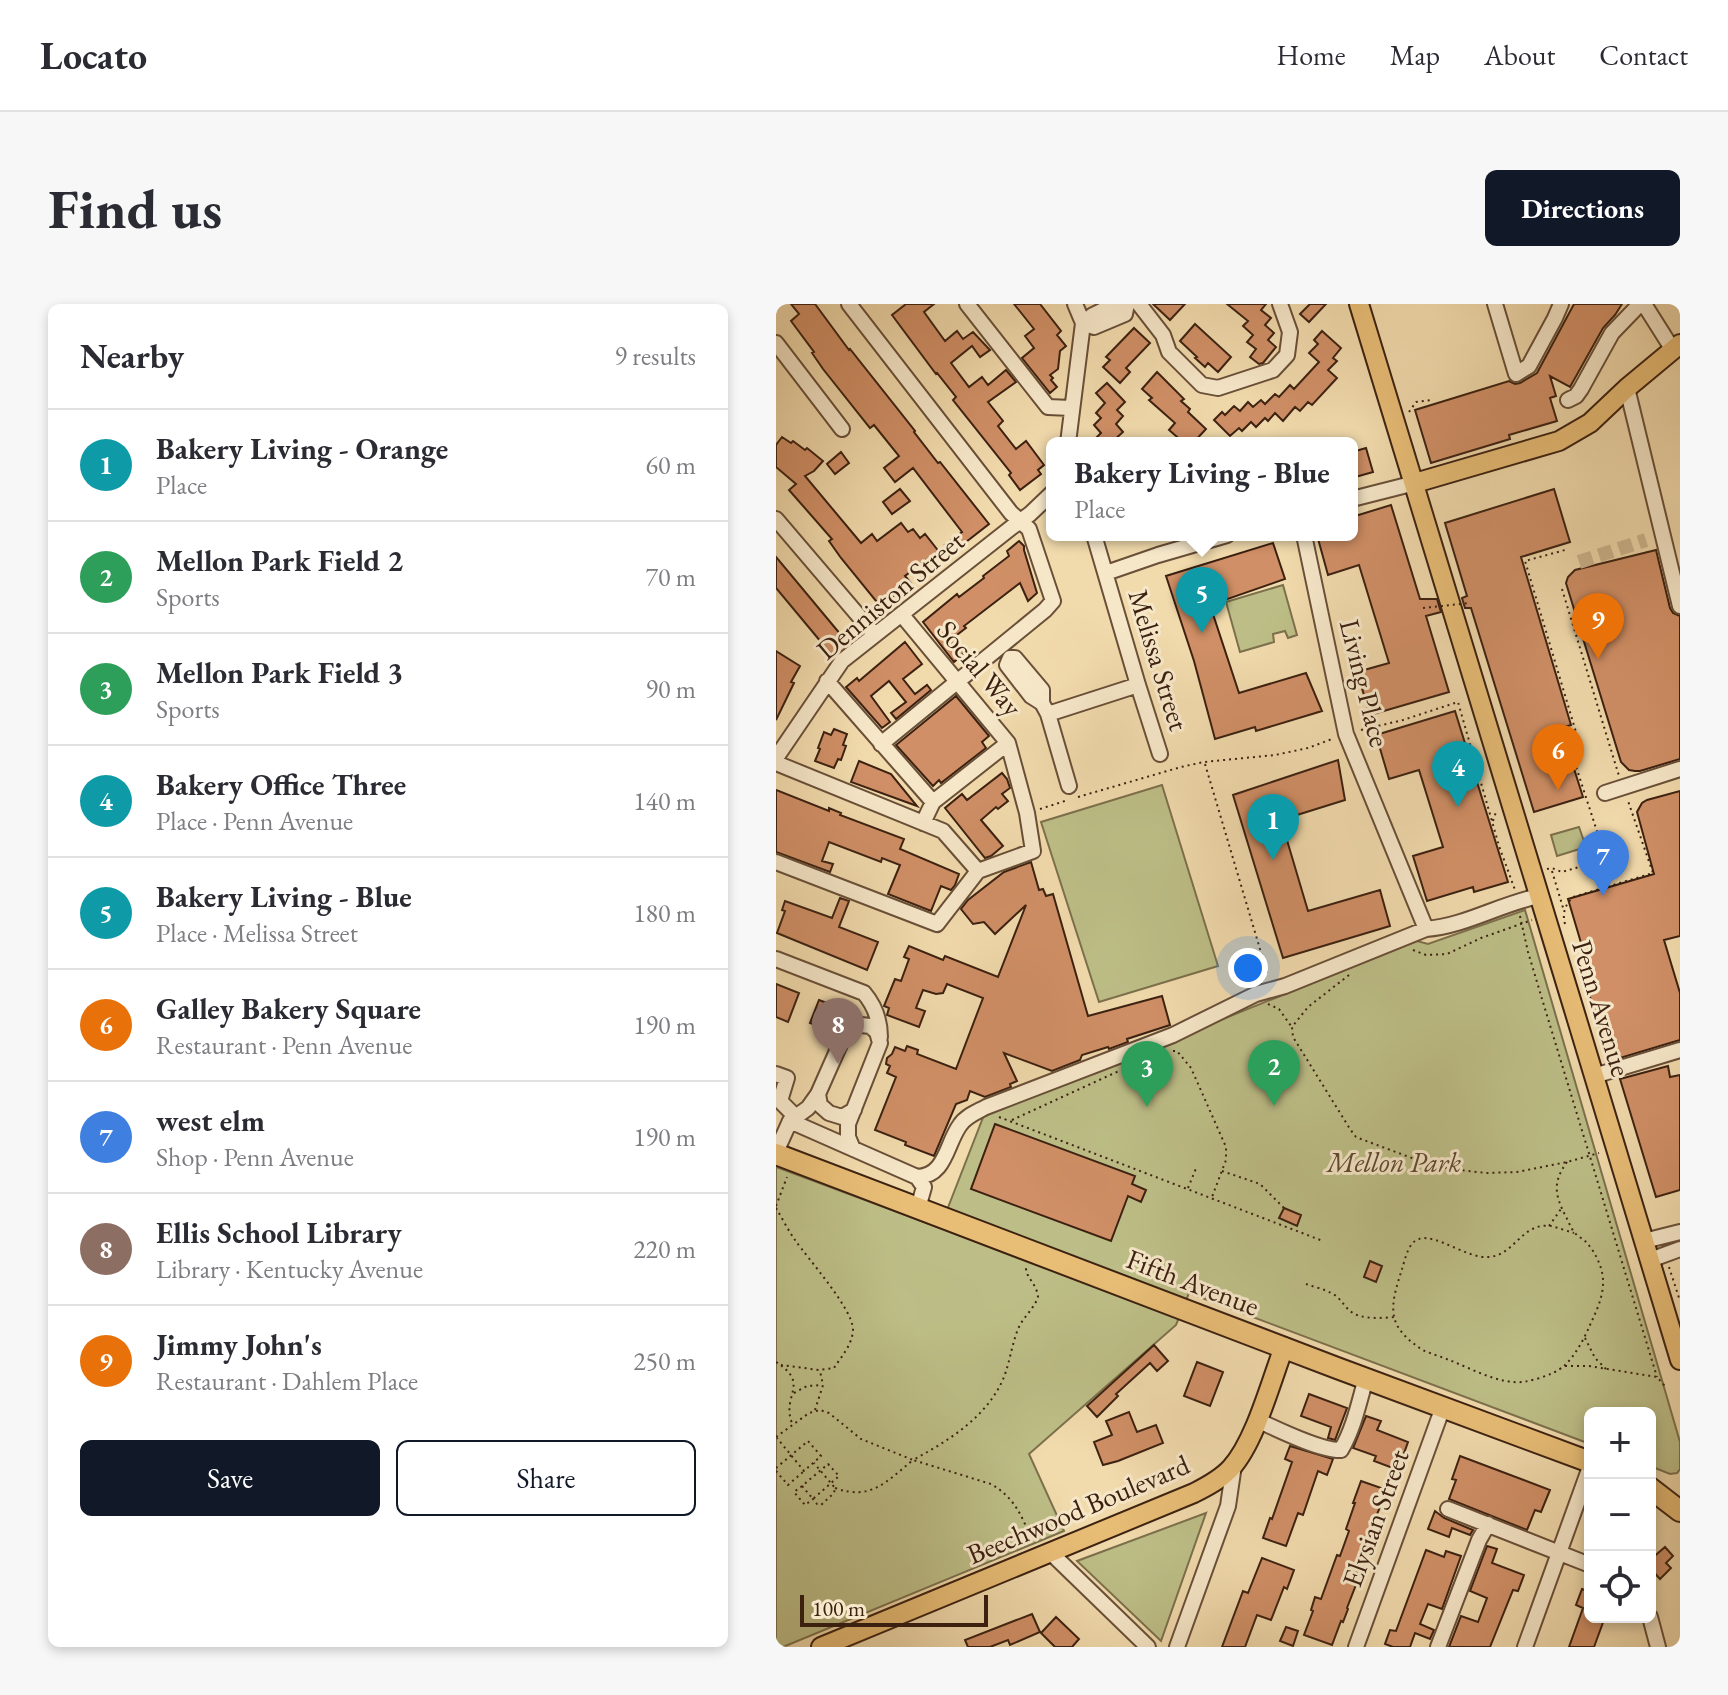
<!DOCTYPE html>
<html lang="en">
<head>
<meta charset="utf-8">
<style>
	body { margin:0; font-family:"EB Garamond",serif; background:#f7f7f7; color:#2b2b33 }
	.controls { position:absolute; right:24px; bottom:24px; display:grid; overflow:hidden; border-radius:12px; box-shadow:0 4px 12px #0003 }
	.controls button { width:72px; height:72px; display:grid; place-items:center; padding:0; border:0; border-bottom:2px solid #e1e1e2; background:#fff; color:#2b2b33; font:40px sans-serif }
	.scale { position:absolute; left:24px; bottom:20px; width:188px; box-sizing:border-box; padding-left:8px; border:4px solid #3c2111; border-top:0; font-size:22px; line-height:28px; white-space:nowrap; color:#3c2111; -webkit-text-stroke:6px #f6e7c9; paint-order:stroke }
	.you { position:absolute; left:472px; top:664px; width:28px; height:28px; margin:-20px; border:6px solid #fff; border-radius:50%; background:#1a73e8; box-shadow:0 0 0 12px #1a73e833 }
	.badge { display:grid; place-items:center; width:52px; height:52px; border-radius:50%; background:#111827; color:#fff; font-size:26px; font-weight:700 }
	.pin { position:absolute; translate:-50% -66px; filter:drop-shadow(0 2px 4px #0008) }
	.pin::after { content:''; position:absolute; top:42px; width:28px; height:24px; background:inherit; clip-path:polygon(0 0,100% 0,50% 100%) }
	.popup { position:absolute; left:270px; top:133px; width:312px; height:104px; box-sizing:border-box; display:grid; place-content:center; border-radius:12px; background:#fff; filter:drop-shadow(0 2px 6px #0005); font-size:26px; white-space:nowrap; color:#7c7c81 }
	.popup b { font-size:30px; color:#2b2b33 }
	.popup::after { content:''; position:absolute; left:50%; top:100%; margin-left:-16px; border:16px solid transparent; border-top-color:#fff }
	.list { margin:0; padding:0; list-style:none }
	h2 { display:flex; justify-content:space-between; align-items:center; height:104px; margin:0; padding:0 32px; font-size:34px }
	h2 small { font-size:26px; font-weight:400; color:#7c7c81 }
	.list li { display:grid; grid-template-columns:52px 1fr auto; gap:24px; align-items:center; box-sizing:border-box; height:112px; padding:0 32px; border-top:2px solid #e1e1e2 }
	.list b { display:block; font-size:30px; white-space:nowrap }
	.list p { margin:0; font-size:26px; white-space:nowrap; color:#7c7c81 }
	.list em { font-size:26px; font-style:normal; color:#7c7c81 }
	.actions { display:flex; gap:16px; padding:24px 32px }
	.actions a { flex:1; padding:18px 0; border:2px solid #111827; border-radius:12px; text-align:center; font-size:28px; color:#111827 }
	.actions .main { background:#111827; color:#fff }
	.icon { flex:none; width:44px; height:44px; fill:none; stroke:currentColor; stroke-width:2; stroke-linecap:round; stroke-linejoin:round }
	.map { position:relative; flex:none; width:904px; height:1343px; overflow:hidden; border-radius:12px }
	header { display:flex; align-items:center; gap:48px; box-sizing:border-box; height:112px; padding:0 40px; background:#fff; border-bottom:2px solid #e1e1e2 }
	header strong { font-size:38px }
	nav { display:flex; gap:44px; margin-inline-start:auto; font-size:28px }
	.intro { display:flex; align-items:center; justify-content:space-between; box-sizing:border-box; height:192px; padding:0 48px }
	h1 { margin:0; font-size:56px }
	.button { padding:20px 36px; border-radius:12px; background:#111827; color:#fff; font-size:28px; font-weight:700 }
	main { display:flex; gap:48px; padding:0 48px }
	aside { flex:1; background:#fff; border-radius:12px; box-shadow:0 4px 12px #0003 }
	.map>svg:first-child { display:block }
	.green { fill:#bdbe87; stroke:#7c704c; stroke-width:2 }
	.building { fill:#d08f66; stroke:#3c2111; stroke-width:2 }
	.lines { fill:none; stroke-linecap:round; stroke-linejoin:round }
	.minor-tunnel { stroke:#cdb58d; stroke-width:14; stroke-dasharray:14 7; stroke-linecap:butt }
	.minor-casing { stroke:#694f38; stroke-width:18 }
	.major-casing { stroke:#3c2111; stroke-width:22 }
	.highway-casing { stroke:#3c2111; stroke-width:24 }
	.path { stroke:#3c2111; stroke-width:2; stroke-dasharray:2 4; stroke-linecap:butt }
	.minor { stroke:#f6e7c9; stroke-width:14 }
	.major { stroke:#e8bd76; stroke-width:18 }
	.highway { stroke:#e8bd76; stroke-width:20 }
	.path-bridge { stroke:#3c2111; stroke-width:2; stroke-dasharray:2 4; stroke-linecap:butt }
	.labels { text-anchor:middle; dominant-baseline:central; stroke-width:6; stroke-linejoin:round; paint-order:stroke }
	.street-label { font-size:28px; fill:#3c2111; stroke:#f6e7c9 }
	.park-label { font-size:28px; font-style:italic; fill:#5c482e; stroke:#f6e7c9 }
</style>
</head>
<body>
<header>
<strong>Locato</strong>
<nav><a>Home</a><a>Map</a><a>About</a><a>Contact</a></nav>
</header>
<div class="intro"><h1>Find us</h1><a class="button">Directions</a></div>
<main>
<aside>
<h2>Nearby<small>9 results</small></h2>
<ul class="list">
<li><span class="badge" style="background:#0f9aa8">1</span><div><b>Bakery Living - Orange</b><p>Place</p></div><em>60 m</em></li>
<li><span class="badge" style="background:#2e9e5b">2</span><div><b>Mellon Park Field 2</b><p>Sports</p></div><em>70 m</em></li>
<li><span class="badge" style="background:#2e9e5b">3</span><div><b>Mellon Park Field 3</b><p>Sports</p></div><em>90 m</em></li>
<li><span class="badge" style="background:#0f9aa8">4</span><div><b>Bakery Office Three</b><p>Place · Penn Avenue</p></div><em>140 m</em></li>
<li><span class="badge" style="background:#0f9aa8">5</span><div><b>Bakery Living - Blue</b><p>Place · Melissa Street</p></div><em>180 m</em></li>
<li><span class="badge" style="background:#e8710a">6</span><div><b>Galley Bakery Square</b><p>Restaurant · Penn Avenue</p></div><em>190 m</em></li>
<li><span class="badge" style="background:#3f7fe0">7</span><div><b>west elm</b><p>Shop · Penn Avenue</p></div><em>190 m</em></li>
<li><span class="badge" style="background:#8d6e63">8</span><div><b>Ellis School Library</b><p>Library · Kentucky Avenue</p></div><em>220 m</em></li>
<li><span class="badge" style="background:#e8710a">9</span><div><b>Jimmy John's</b><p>Restaurant · Dahlem Place</p></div><em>250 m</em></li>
</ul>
<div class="actions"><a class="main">Save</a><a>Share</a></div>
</aside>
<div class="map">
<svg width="904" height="1343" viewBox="0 0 904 1343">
	<rect width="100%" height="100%" fill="#f1daac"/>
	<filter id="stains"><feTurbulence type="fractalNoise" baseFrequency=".0025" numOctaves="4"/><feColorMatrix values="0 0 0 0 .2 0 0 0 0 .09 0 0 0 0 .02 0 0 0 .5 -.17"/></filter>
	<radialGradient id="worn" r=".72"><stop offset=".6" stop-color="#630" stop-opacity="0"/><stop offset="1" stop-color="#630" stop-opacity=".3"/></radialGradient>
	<path class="green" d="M507,281L521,331L512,334L509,327L497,330L498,338L464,348L450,298Z
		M386,481L442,662L323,698L265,518Z
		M803,523L810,543L781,552L775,531Z
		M749,606L904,1138V1165L901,1169L894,1170L874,1162V1109H814V1140L413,989L400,1021L253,1150L288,1227L7,1343H0V863L164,924L208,811L641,637L652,640Z
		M430,1209L385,1337L301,1257Z"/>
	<path class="building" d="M15,0H39L73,46L74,45L139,127L138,128L162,159L164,158L213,220L176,249L169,241L186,228L137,164L119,178L108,164L123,152L98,121L94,124L47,65L36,49L38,48L15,17L23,10Z
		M130,0H158L148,8L169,37L181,27L187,35L197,28L214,46L204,53L196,42L175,59L193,83L206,73L212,81L230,66L240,78L212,98L227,117L222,122L240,145L250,137L268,161L262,166L265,170L244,186L233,171L235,169L177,96L180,93L161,69L160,70L116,11Z
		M238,0H264L285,27L281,31L290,42L284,47L282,65L274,71L277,74L275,76L281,83L274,89L246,54L258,44L249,32L258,25Z
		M377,0H409L394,16Z
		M451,0H490L485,6L495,14L489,21L498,29L492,36L500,43L487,59L483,60L474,53L480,45L471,38L477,31L467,22L472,17Z
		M534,0H550L533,18L524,10Z
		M798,0H846L839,11L827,24L794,83L774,72L780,92L774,94L781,117L733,131L734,135L655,159L639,106L733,77L739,80L744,79L761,69Z
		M419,20L455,53L442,68L432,59L429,63L419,54L421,53L404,37Z
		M358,24L374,39L350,64L354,68L344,79L327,63L334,56L330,53Z
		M546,27L565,44L557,54L561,57L552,66L561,74L536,101L532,98L524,107L519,103L507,117L499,109L492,117L489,114L480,123L475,118L466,127L463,124L454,132L438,116L446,108L449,111L458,102L464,107L472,98L477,103L485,96L489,100L499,90L503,93L514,81L518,85L543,58L533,49L542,40L538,36Z
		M381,68L408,95L405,97L414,105L412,108L430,125L417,139H408L393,126L399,119L373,96L376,94L366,85Z
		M331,79L349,98L341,106L347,112L340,120L347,128L335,139H315L325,129L318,121L325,114L320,109L329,99L320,89Z
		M6,133L15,139L17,137L29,146L31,144L47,157L38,167L29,172L85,239L96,230L101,237L125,219L132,228L137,225L144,234L149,230L164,249L152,259L150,256L129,272L135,279L104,302L65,254L53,237L56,235L13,186L20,180L0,163V141Z
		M590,144L597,168L576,174V148Z
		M65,148L73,159L59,170L51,160Z
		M124,185L134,197L116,210L107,198Z
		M778,185L794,238L745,253L795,421L785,424L807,493L758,508L695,304H689L686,294L691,292L669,219Z
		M615,201L644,295H661L665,308L650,312L673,388L594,411L581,368L613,359L583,261L552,271L541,231H576V213Z
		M243,237L248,242V246L261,289L252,297L244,279L188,322L190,324L177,334L188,349L178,358L147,318L181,290L183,293L208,274L207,272L233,252L231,247Z
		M497,239L509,275L434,301L463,389L530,369L546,407L480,427L479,423L439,435L418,357L390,272Z
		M880,246L894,304L897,309L904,312V455L864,467H859L853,466L845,458L790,279L792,273L799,266Z
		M0,253L70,337L55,350L0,284Z
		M129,338L146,360L127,375L139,390L151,381L155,386L120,415L115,409L130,398L113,377L95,392L114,418L106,424L70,383L81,374L83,377Z
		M0,347L24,362L15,378L18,379L0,416Z
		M180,392L213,432L206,438L210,444L165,479L163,476L157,482L120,441Z
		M679,407L732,578L698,588L697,583L651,597L637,552L667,543L643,466L613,475L600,431Z
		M58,425L71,430L67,441L70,442L65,456L62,455L58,464L39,457L44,445L42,444L48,428L55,431Z
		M562,456L569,496L505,516L532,607L604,586L614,622L507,654L457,491Z
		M83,457L115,470L141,502L75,478Z
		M226,469L231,475L234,484L226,490L232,497L222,505L220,503L205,516L227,542L215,552L209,554L169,504L186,490L191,496Z
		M0,486L53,507V504L65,509L64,511L128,535L124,545L183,570L179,581L175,586L165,582L155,607L112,590L124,561L106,554L105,558L53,538L46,557L57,560L54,568L0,548Z
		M904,487V632L888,636L904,689V736L834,757L804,661L811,659L792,595L878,570L861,508L866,499L871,496Z
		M255,558L263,586L267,585L270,592L277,590L312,712L386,692L394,721L351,735L352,738L333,745L332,743L306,751L304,756L276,767L228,749L241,777L234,780L235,783L209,793L194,787L191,796L180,800L158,852L129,841L130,838L99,826L120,773L111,769L114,762L110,760L111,754L116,750L119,743L129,747L131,742L142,746L141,750L180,765L207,694L171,680L167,689L160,690L147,686L140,704L149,707L143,723L111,711L113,704L108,702L119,675L125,677L133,655L128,653L133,642L167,656L169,652L222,673L250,601L219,630L208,618L197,620L185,605L192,596L228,568Z
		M64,594L73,597L63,623L102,638L91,666L1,629L9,607L6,606L9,597L56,614Z
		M0,680L23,689L12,718L0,713Z
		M43,696L64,704L59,717L54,714L49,725L34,719Z
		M892,762L894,773L904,771V886L880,893L844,775Z
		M219,820L359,872L356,880L370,886L365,898L352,892L335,937L195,885Z
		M508,904L525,911L521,922L503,914Z
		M594,957L606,962L600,978L588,973Z
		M378,1041L392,1057L381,1067L374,1059L340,1090L342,1092L321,1113L311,1102Z
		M421,1058L447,1068L434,1102L408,1092Z
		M533,1090L571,1104L559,1136L552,1134L555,1123L525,1112Z
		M353,1108L361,1128L380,1121L387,1139L342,1157L327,1161L318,1138L336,1131L330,1117Z
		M590,1112L605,1117L601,1126L632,1138L622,1166L598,1157L600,1152L577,1144Z
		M514,1142L557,1155L551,1171L542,1167L527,1211L522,1209L510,1242L487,1234L494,1214L496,1215L516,1158L509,1155Z
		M684,1152L774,1186L765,1208L759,1206L751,1226L673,1195L680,1176L676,1175Z
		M585,1177L611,1186L590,1237L592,1238L578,1277L581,1278L571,1304L572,1305L567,1318L565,1317L556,1341L528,1331L537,1307L535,1306L539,1293L545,1295L561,1251L564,1252L573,1227L570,1225L579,1199H577Z
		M659,1207L668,1214L697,1226L694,1231L676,1224L673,1233L652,1225Z
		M711,1242L721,1245L716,1259L748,1271L742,1287L737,1286L714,1343H673L685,1312L702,1318L711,1294L694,1287Z
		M889,1243L897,1252L890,1259L895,1264L884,1275L874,1264V1256Z
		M650,1246L668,1253L670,1247L685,1252L666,1305L652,1300L644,1320L658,1326L654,1335L639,1329L634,1343H617L609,1340L614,1326L620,1327Z
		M486,1254L518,1266L511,1285L508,1283L495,1316L481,1311L469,1343H446L467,1287L472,1289Z
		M806,1285L814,1288V1313H829L818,1343H793L807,1304L800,1301Z
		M256,1310L264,1328L234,1341L232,1336L214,1343H192L189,1336Z
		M280,1313L303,1335L296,1343H279L265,1329Z
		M510,1323L522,1327L517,1342L504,1337Z"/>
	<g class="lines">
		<path class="minor-tunnel" d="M803,258L870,236"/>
		<defs>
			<path id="minor" d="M73,0L235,209L253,225L277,297L269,306L105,440
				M191,0L272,103L295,104
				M363,0L387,31L393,48L426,81L442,84L497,66L511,51L514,28L504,0
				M719,0L740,70L753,62L779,14L785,0
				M868,0L897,46
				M307,19L318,23L349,10L351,0
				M307,19L317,11L340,0
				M0,39L66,125
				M851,84L904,302
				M792,96L800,92L805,85L836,29L864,0
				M292,139L307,19L299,0
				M576,195L639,179
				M0,215L99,331
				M318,231L362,381L384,450
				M528,231L570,430L650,625
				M330,269L382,251L451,231
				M51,377L157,498
				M266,399L255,392L231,361L234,354H239L266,386V399L272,410L293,482
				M272,410L362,381
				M0,454L66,357L236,223L254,210L276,189
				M0,459L167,527L202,567
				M829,489L904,465
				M147,519L157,498L232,439
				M0,558L161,620L202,567L257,547L251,509L232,439L126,311
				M0,655L88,689C99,702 104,716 104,733
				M0,770L11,774L4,797L19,812
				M818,772L904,746
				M42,790L44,801L53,809L66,813L78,806
				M14,817L141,873C170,872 170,840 184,821C190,812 201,808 210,803L397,731L480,690L509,682L650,625C689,622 724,600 763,592
				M0,848L14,817L32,804L42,790L69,729L75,723L85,721L94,722L101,728L104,739L72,820V833L77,845
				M141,873L148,883L142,904
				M868,937L904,928
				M874,956L904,945
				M481,1116C501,1125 545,1147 565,1146C578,1124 583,1098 590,1074
				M672,1205L814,1261
				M274,1248L372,1343
				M874,1313L882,1343
				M401,1343L452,1202L458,1161
				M580,1343L667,1103
				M662,1343L703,1236L712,1220
				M749,1343L814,1163"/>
			<path id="major" d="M583,0C692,352 797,704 904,1056
				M639,179L783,137L814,119L851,84L904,40
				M45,1343L418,1189C432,1182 445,1175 455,1164C479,1138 495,1077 508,1043"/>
			<path id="highway" d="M0,850L561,1064L814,1158
				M874,1184L904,1207"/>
		</defs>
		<use href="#minor" class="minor-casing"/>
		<use href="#major" class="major-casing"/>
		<use href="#highway" class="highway-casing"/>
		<path class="path" d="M633,108L640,98L655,96
			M786,285L843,472
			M585,426L627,416L682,398L723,542L739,586
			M429,460L492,672
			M302,493L405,463L428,458L499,451L532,444L556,435
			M264,505L292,496
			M717,517L720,508
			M771,565L776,564L786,568L830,555L792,438L802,435L749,257L789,246
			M776,567L788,607
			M744,612L752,648L766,695L881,1073
			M789,620C786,609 789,601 797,593L877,569L852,497
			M637,646L650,651L671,650L705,634L756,616
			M573,671L532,703L516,723L517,733L574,825L580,833L585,835L652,860L675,865L710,869L741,868L791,858L823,849
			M492,700L503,705L515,722
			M397,747H401L415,764L450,843V856L436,893
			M223,813L547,937
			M236,816L343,767
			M791,858C776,879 779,891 790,913C793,918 795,925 799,929C802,933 806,934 809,937C818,946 826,961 827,975C828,991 821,1006 814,1021C808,1035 799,1052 788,1062C778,1071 749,1080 737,1078C715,1076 694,1064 673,1056C664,1052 654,1050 645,1045C635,1038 625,1030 620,1019C613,1002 621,982 626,965C629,956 632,938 643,935C659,929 692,955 712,953C739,952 745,918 775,922C783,924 791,927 798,929
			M446,867L484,880L508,904
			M412,884L421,862
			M0,902L11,873
			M0,904C6,914 12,926 19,936C33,956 76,1004 77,1025C77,1040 65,1053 58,1064L43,1066L5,1061
			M773,922L785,905
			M893,963L904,997
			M530,980C538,983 548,985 555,989C564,993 567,1001 574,1007C585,1016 605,1014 619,1013
			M809,1034L819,1054L830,1065
			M0,1058C35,1080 5,1091 16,1119
			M789,1062H813L881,1073L889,1082
			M18,1089L31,1082L46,1081
			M39,1106L47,1081L44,1067
			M0,1133L33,1109L44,1106L53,1109L85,1135L137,1156C174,1136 212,1112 228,1073C234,1057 236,1040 242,1025C247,1013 258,1005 262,993C261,980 250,974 250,964
			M52,1160L63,1172L37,1195L26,1182Z
			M0,1164L32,1137L45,1152L28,1167L1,1134
			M0,1167L12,1181L27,1168
			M26,1182L18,1188L29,1201L37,1195L41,1200L45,1201L58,1189L59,1184L38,1159
			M59,1184C95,1197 110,1178 137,1156L215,1180C238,1193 247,1213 256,1238"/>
		<use href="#minor" class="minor"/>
		<use href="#major" class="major"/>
		<use href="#highway" class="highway"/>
		<path class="path-bridge" d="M647,304L694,299"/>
	</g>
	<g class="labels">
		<g class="street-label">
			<text transform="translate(114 291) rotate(-40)">Denniston Street</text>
			<text transform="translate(383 356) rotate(73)">Melissa Street</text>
			<text transform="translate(204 364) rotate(50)">Social Way</text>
			<text transform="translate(589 379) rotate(76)">Living Place</text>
			<text transform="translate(826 704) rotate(73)">Penn Avenue</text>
			<text transform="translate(417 978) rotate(21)">Fifth Avenue</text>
			<text transform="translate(302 1205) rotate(-23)">Beechwood Boulevard</text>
			<text transform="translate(599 1214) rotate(-70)">Elysian Street</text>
		</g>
		<g class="park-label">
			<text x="618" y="858">Mellon Park</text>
		</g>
	</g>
	<rect width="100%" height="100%" filter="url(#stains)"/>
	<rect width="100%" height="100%" fill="url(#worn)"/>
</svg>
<div class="controls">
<button>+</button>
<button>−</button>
<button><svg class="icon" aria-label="locate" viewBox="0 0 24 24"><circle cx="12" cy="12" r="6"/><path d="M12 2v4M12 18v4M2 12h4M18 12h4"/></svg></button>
</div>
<div class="scale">100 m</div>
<div class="you"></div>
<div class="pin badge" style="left:497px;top:556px;background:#0f9aa8">1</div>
<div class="pin badge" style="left:498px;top:802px;background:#2e9e5b">2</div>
<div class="pin badge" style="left:371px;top:803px;background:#2e9e5b">3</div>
<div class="pin badge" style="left:682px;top:503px;background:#0f9aa8">4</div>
<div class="pin badge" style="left:426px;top:329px;background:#0f9aa8">5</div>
<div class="popup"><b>Bakery Living - Blue</b>Place</div>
<div class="pin badge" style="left:782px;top:486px;background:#e8710a">6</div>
<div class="pin badge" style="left:827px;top:592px;background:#3f7fe0">7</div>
<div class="pin badge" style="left:62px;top:760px;background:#8d6e63">8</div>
<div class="pin badge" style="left:822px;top:355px;background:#e8710a">9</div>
</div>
</main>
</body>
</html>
